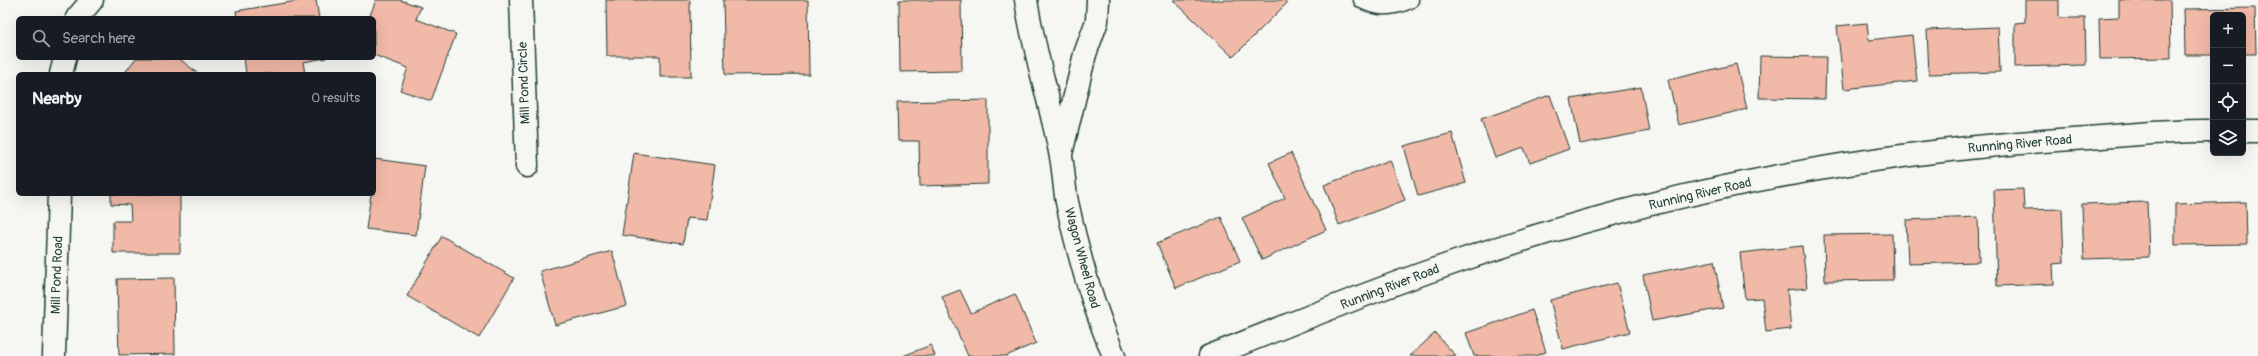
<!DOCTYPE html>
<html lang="en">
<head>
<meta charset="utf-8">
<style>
	body { margin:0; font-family:Pangolin,sans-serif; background:#242831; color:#f1f3f6 }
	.controls { position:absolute; right:12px; top:12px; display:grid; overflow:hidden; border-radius:6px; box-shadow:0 4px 16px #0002 }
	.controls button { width:36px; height:36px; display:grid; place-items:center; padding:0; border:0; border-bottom:1px solid #363941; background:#171b24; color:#f1f3f6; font:20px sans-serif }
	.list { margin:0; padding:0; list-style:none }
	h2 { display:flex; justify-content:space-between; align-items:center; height:52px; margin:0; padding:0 16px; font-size:17px }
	h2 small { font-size:13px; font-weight:400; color:#9ea1a6 }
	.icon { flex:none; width:22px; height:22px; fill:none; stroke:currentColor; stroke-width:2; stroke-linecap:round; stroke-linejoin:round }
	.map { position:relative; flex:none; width:2258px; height:356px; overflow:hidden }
	.search { position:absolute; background:#171b24; box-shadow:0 4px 16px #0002; left:16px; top:16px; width:360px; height:44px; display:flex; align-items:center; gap:10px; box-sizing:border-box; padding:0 14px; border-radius:6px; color:#9ea1a6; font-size:15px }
	.panel { position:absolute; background:#171b24; box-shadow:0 4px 16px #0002; left:16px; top:72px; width:360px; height:124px; border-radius:6px }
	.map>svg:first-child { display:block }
	.building { fill:#f1b9a7; stroke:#1f3d34 }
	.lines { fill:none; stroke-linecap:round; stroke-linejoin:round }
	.lane-casing { stroke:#1f3d34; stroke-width:19 }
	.street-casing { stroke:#1f3d34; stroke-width:25 }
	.secondary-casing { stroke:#1f3d34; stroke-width:25 }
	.lane { stroke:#f6f6f2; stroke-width:16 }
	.street { stroke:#f6f6f2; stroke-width:22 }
	.secondary { stroke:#f6f6f2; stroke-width:22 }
	.labels { text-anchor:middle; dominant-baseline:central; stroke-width:3; stroke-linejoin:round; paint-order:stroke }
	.street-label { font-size:13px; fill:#1f3d34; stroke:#f6f6f2 }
</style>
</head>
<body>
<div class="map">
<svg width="2258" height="356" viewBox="0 0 2258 356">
	<rect width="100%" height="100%" fill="#f6f6f2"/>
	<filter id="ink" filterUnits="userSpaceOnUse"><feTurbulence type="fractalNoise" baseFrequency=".025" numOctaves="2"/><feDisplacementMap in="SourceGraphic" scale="8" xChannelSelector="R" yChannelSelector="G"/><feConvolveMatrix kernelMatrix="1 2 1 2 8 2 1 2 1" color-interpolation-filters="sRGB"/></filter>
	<g filter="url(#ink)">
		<path class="building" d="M303,0H316L319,18H237L236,11Z
			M376,0H400L421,7L416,19L456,34L431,101L400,90L408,68L374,55V18H369Z
			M606,0H690L691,77H660V56H607Z
			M723,0H808L809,74L725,75Z
			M899,0H961L962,71L900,72Z
			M1173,0H1284L1287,3L1233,57Z
			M2025,0H2059V18H2085L2086,65L2015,67V23L2025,22Z
			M2119,0H2170L2171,58L2100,59L2099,18L2119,17Z
			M2255,8L2256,54H2243V15H2213V55H2185L2184,9Z
			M1867,23L1869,40L1912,35L1917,81L1844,89L1837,26Z
			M1998,27L2000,72L1929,74L1927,30Z
			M1760,56L1826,57L1825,99L1759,98Z
			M136,58H178L199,74H124Z
			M244,58H326L303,62L305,74H246Z
			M1736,64L1747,109L1679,125L1668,80Z
			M1641,87L1649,131L1580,144L1571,99Z
			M1550,95L1569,149L1530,163L1524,148L1495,158L1481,119Z
			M988,100V184L920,186L919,141H898L897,102Z
			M1452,133L1466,183L1418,196L1404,146Z
			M634,153L715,165L707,220L687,218L683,244L622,235Z
			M1291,153L1326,230L1262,260L1242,218L1285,198L1269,163Z
			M375,159L425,166L416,235L366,229L371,194H374Z
			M1390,160L1405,200L1339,225L1324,185Z
			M2023,189L2024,210L2062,209L2064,263L2053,264L2054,284L1997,286L1994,190Z
			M111,194H180V253H113V221H131L130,205L111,204Z
			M2147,202L2149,257L2084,259L2082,204Z
			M2246,202L2247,244L2175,245V204Z
			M1221,217L1240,261L1176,288L1157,243Z
			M1978,217L1979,262L1908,264L1906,220Z
			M1892,234L1893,280L1825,281L1824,235Z
			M442,236L514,278L479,338L407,296Z
			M1802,246L1807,288L1787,290L1791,329L1766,332L1762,298L1745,299L1740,253Z
			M612,251L627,306L555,325L540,271Z
			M1714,261L1723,308L1652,321L1643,275Z
			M174,278L175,354L119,355L117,279Z
			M1617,283L1630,332L1563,349L1550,300Z
			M960,290L971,313L1015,294L1036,343L1006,356H968L942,297Z
			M1532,310L1546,352L1535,356H1474L1466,333Z
			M1435,333L1456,356H1410Z
			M931,345L935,356H903Z"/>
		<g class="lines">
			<defs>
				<path id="lane" d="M1362,0C1378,9 1393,8 1410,0"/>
				<path id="street" d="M521,0L527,166
					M77,18L92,0
					M61,74L65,58
					M2243,131H2258
					M54,356L59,194
					M1210,356C1284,327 1358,296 1433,270C1643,195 1866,151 2088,138C2130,135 2172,130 2213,131"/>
				<path id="secondary" d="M1026,0C1034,53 1051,104 1061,157C1064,172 1064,187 1067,202C1078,255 1093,306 1114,356
					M1061,154L1085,54L1097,21L1098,0"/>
			</defs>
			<use href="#lane" class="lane-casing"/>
			<use href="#street" class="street-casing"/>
			<use href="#secondary" class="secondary-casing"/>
			<use href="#lane" class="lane"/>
			<use href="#street" class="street"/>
			<use href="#secondary" class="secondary"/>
		</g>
	</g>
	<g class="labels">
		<g class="street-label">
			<text transform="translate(524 83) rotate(-92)">Mill Pond Circle</text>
			<text transform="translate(2020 144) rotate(-5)">Running River Road</text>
			<text transform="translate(1700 194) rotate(-13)">Running River Road</text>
			<text transform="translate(1082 258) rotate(75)">Wagon Wheel Road</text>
			<text transform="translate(57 275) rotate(-88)">Mill Pond Road</text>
			<text transform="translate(1390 287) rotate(-21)">Running River Road</text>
		</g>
	</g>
</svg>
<div class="controls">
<button>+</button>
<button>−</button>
<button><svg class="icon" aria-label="locate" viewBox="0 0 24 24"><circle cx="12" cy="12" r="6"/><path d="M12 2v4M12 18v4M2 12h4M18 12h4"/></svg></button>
<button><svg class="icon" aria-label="layers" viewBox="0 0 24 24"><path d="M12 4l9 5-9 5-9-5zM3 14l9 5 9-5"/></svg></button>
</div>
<div class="search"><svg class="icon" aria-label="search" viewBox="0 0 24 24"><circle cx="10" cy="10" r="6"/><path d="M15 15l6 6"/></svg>Search here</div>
<section class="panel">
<h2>Nearby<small>0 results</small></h2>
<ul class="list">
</ul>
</section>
</div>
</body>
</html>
